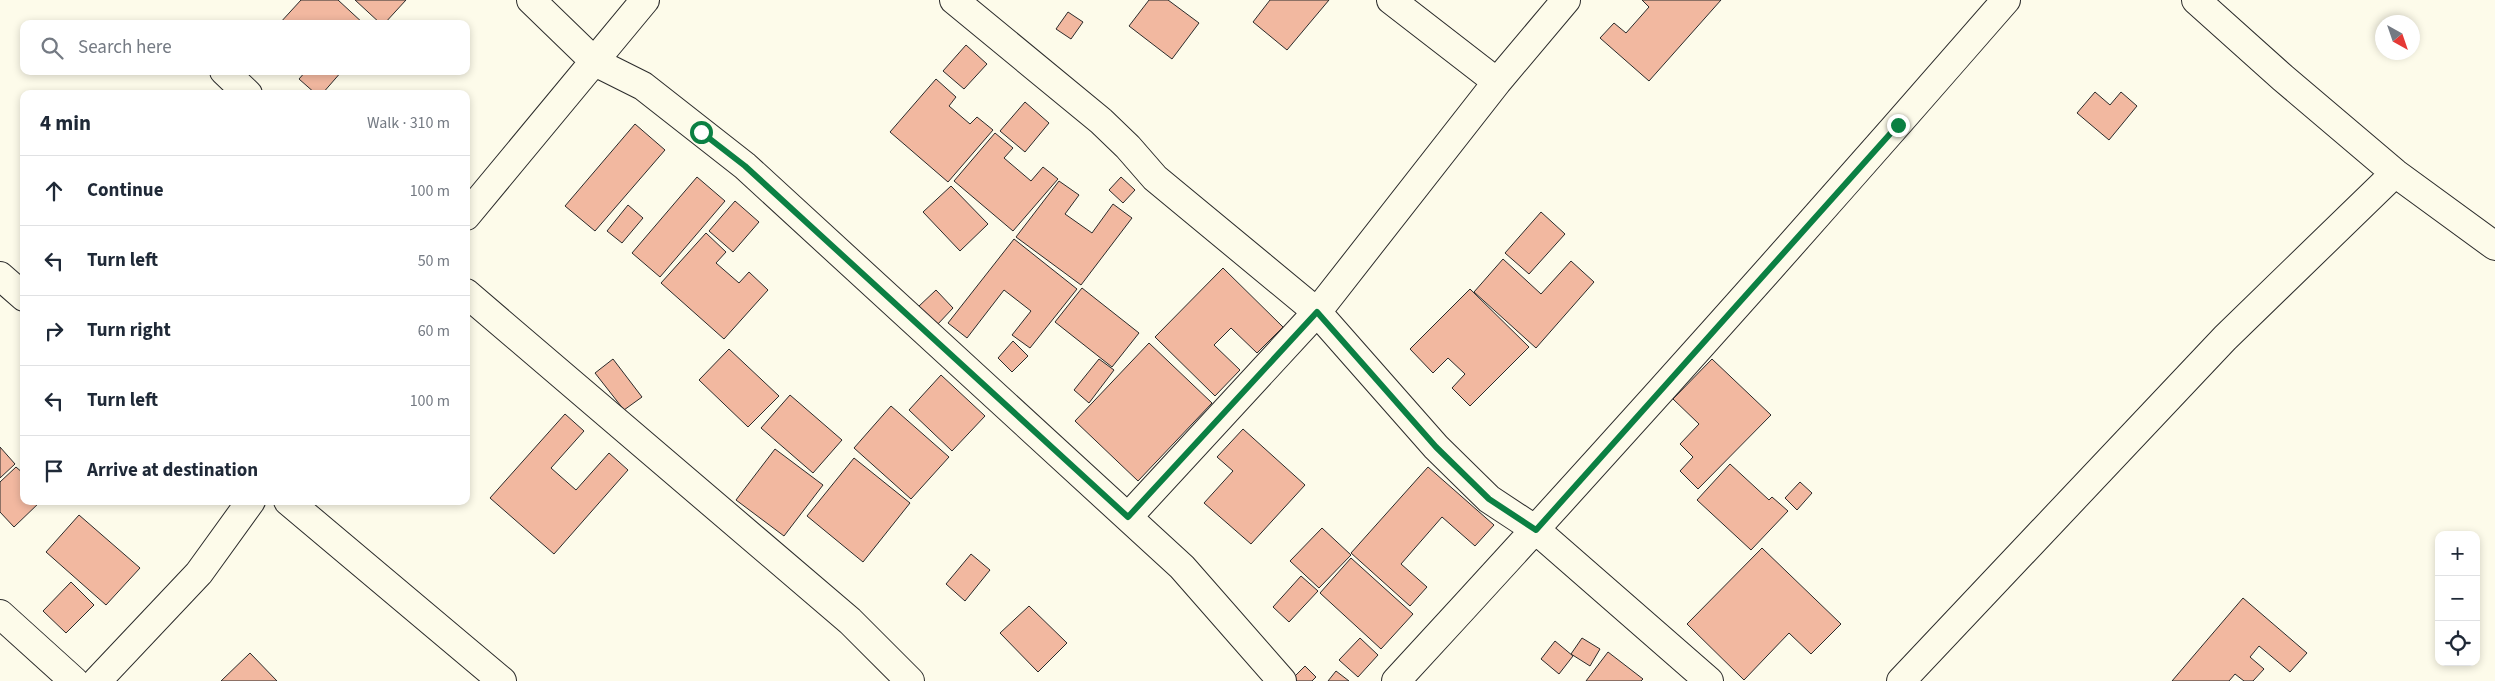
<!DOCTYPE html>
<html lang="en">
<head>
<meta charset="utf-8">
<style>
	body { margin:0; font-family:"Source Sans 3",sans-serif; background:#f2f2f3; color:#1f2937 }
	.controls { position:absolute; right:15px; bottom:15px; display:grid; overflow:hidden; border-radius:10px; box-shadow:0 2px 8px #0003 }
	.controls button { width:45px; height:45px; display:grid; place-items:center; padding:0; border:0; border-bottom:1px solid #e0e1e3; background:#fff; color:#1f2937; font:25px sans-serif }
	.compass { position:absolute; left:2375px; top:15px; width:45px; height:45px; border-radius:50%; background:#fff; box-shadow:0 2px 8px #0003; rotate:140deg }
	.stop { position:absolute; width:15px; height:15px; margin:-11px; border:4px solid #0b8043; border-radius:50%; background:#fff }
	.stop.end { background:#0b8043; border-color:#fff; box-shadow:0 1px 5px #0008 }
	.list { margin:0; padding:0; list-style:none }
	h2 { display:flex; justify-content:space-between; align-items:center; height:65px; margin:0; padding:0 20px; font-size:21px }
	h2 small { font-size:16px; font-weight:400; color:#747a83 }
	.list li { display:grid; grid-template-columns:32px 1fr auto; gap:15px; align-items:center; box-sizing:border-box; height:70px; padding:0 20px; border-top:1px solid #e0e1e3 }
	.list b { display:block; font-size:19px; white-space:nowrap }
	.list em { font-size:16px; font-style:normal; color:#747a83 }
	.icon { flex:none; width:28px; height:28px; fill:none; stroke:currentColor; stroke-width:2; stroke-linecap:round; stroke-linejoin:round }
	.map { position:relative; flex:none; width:2495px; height:681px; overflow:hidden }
	.search { position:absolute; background:#fff; box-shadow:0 2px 8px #0003; left:20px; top:20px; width:450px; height:55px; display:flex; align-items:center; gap:12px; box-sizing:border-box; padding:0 18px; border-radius:10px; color:#747a83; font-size:19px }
	.panel { position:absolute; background:#fff; box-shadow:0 2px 8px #0003; left:20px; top:90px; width:450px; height:415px; border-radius:10px }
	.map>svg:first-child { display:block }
	.building { fill:#f2b8a0; stroke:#2b2b2b }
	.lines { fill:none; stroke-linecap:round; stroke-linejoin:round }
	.minor-casing { stroke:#2b2b2b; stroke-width:30 }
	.minor { stroke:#fdfbea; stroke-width:28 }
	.route { stroke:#0b8043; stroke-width:6 }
</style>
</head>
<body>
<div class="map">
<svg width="2495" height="681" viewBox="0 0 2495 681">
	<rect width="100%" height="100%" fill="#fdfbea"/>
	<path class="building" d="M301,0H338L364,24H279Z
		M355,0H406L384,24H381Z
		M1149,0H1168L1199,23L1172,59L1129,26Z
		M1270,0H1329L1287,50L1253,22Z
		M1642,0H1721L1649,81L1600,38L1614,23L1626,33L1649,7Z
		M1068,12L1083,22L1071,39L1056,29Z
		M966,45L987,64L964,89L943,71Z
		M306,71H342L322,94H316L299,79Z
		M936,79L956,97L949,106L970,124L977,117L993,130L948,182L890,132Z
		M2095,92L2110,105L2121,92L2137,106L2109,140L2077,113Z
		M1025,102L1049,123L1025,152L1000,131Z
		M635,124L665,150L595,231L565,206Z
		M995,133L1013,148L1004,158L1031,181L1043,167L1058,179L1013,231L954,181Z
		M697,177L725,201L660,277L632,253Z
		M1121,177L1135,190L1123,203L1109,190Z
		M1059,181L1079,195L1065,214L1092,233L1113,204L1132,218L1081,285L1016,237Z
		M951,186L988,224L960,251L923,212Z
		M735,201L759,222L733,252L709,231Z
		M628,205L643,218L622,243L607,231Z
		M1541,212L1565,234L1529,274L1505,253Z
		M706,233L726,252L716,263L739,283L749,272L768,290L724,339L661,283Z
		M1014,239L1077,289L1030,348L1012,335L1031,311L1004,290L967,338L948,323Z
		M1503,259L1541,294L1571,261L1594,282L1536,348L1474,292Z
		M1223,268L1283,327L1257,353L1231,328L1214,345L1240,370L1215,396L1155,337Z
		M1082,288L1139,333L1112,367L1055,322Z
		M1470,289L1529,347L1470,406L1452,388L1465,374L1448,358L1433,373L1410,349Z
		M936,290L953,308L937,325L918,307Z
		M1013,341L1028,356L1012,372L998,358Z
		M1149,343L1212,403L1138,481L1075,421Z
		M729,349L779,396L748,427L699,380Z
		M613,359L642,397L624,410L595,373Z
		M1099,359L1114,370L1089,403L1074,390Z
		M1712,359L1771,415L1698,489L1680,471L1693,457L1680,444L1699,424L1673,399Z
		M941,375L985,416L952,451L909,410Z
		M790,395L842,440L813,473L761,428Z
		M891,406L949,457L911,499L854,448Z
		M565,414L584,431L551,468L576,490L609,453L628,470L554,554L490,498Z
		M1243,429L1305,485L1251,544L1204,503L1233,471L1217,457Z
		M0,447L15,464L0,478Z
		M775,449L823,485L784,536L736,500Z
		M854,458L910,503L863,562L807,516Z
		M1730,464L1769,500L1772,497L1788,511L1751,550L1697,500Z
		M16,467L24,474V501H41L14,527L0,512V482Z
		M1428,467L1494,525L1475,546L1442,517L1401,564L1427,587L1410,606L1351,553Z
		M1800,482L1812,493L1797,510L1785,498Z
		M79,515L140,568L106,605L46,552Z
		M1322,528L1351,555L1319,588L1290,561Z
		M1762,548L1841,624L1811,654L1789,633L1744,680L1687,624Z
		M971,554L990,570L965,601L946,584Z
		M1351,558L1413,614L1381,649L1320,593Z
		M1301,576L1318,591L1289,622L1273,607Z
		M71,582L94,605L66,633L43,611Z
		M2243,598L2307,653L2290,672L2259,646L2250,657L2264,669L2253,681H2244L2235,674L2229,681H2172Z
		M1029,606L1067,643L1038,672L1000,633Z
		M1360,638L1378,655L1358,677L1339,660Z
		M1582,638L1600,649L1590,666L1571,654Z
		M1555,641L1573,656L1559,674L1541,659Z
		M1608,652L1643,679L1641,681H1586Z
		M250,653L277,681H221Z
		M1305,666L1316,677L1312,681H1295L1292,679Z
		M1336,671L1349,681H1328Z"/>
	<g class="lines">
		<defs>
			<path id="minor" d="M531,0L595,62L643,86L745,166L1182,567L1282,681
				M954,0L1101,121L1128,147L1155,178L1317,312L1436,447L1489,499L1536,530L1709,681
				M1391,0L1497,82
				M2196,0L2283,78L2395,173L2495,246
				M224,71L248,94
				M466,216L645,0
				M0,276L24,297
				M466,293L850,621L910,681
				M288,501L502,681
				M1128,517L1317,312L1497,82L1566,0
				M0,614L74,681
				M97,681L199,573L251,501
				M1396,681C1603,457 1806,230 2006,0
				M1901,681L2225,338L2395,173"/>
		</defs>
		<use href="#minor" class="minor-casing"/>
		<use href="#minor" class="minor"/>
	</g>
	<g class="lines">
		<path class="route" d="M701,132L745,166L1128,517L1317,312L1436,447L1489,499L1536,530L1898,125"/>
	</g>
</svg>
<div class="controls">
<button>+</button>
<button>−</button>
<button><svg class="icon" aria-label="locate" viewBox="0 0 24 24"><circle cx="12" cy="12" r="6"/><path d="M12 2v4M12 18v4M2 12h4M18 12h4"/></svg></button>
</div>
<svg class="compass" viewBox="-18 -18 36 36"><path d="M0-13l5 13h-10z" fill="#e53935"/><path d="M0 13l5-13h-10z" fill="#747a83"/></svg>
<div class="stop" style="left:701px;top:132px"></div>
<div class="stop end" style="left:1898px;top:125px"></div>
<div class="search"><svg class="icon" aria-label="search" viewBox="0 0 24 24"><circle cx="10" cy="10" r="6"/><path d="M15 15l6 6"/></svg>Search here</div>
<section class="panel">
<h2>4 min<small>Walk · 310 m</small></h2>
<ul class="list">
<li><svg class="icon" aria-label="ahead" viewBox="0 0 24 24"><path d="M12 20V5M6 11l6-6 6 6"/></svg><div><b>Continue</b></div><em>100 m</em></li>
<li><svg class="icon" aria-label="left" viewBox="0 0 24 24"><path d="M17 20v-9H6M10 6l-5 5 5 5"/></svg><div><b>Turn left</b></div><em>50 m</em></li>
<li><svg class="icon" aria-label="right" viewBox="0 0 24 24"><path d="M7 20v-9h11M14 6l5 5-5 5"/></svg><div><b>Turn right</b></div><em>60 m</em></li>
<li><svg class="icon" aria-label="left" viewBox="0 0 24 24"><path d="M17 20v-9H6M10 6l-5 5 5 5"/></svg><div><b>Turn left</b></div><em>100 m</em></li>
<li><svg class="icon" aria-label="arrive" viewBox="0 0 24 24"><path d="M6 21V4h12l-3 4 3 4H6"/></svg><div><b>Arrive at destination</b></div></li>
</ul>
</section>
</div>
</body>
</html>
